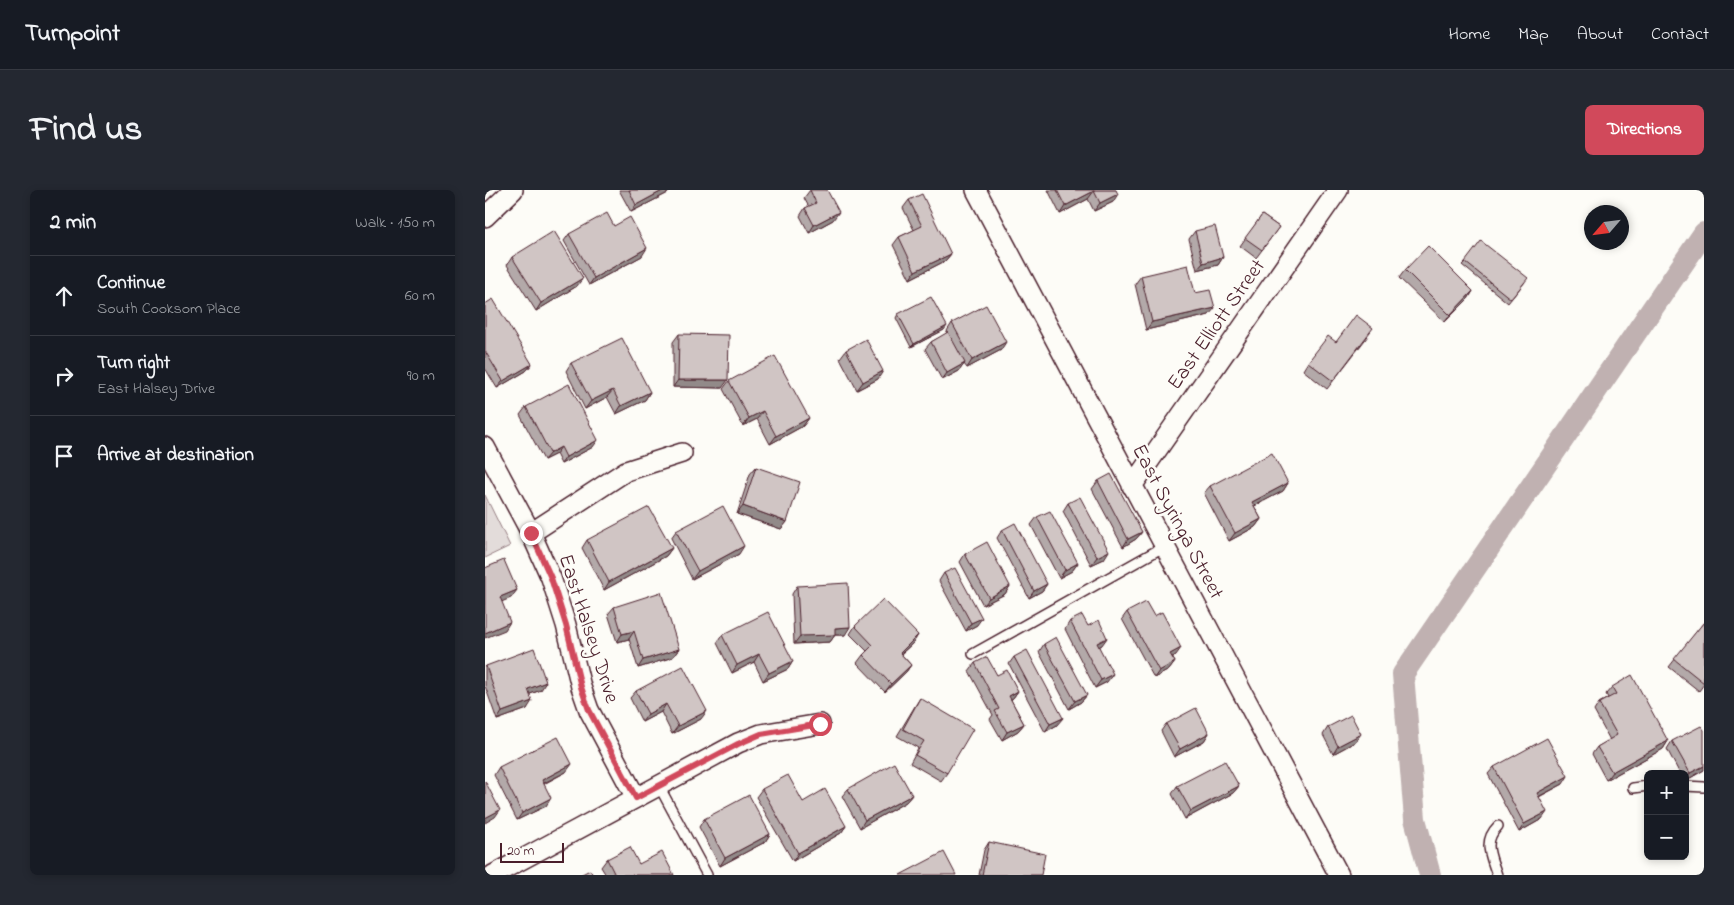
<!DOCTYPE html>
<html lang="en">
<head>
<meta charset="utf-8">
<style>
	body { margin:0; font-family:"Indie Flower",sans-serif; background:#242831; color:#f1f3f6 }
	.controls { position:absolute; right:15px; bottom:15px; display:grid; overflow:hidden; border-radius:8px; box-shadow:0 2px 8px #0003 }
	.controls button { width:45px; height:45px; display:grid; place-items:center; padding:0; border:0; border-bottom:1px solid #363941; background:#171b24; color:#f1f3f6; font:25px sans-serif }
	.compass { position:absolute; left:1099px; top:15px; width:45px; height:45px; border-radius:50%; background:#171b24; box-shadow:0 2px 8px #0003; rotate:242deg }
	.scale { position:absolute; left:15px; bottom:12px; width:64px; box-sizing:border-box; padding-left:5px; border:2px solid #4a1f2b; border-top:0; font-size:14px; line-height:18px; white-space:nowrap; color:#4a1f2b; -webkit-text-stroke:4px #fdfcf7; paint-order:stroke }
	.stop { position:absolute; width:15px; height:15px; margin:-11px; border:4px solid #d1495b; border-radius:50%; background:#fff }
	.stop.end { background:#d1495b; border-color:#fff; box-shadow:0 1px 5px #0008 }
	.list { margin:0; padding:0; list-style:none }
	h2 { display:flex; justify-content:space-between; align-items:center; height:65px; margin:0; padding:0 20px; font-size:21px }
	h2 small { font-size:16px; font-weight:400; color:#9ea1a6 }
	.list li { display:grid; grid-template-columns:32px 1fr auto; gap:15px; align-items:center; box-sizing:border-box; height:80px; padding:0 20px; border-top:1px solid #363941 }
	.list b { display:block; font-size:19px; white-space:nowrap }
	.list p { margin:0; font-size:16px; white-space:nowrap; color:#9ea1a6 }
	.list em { font-size:16px; font-style:normal; color:#9ea1a6 }
	.icon { flex:none; width:28px; height:28px; fill:none; stroke:currentColor; stroke-width:2; stroke-linecap:round; stroke-linejoin:round }
	.map { position:relative; flex:none; width:1219px; height:685px; overflow:hidden; border-radius:8px }
	header { display:flex; align-items:center; gap:30px; box-sizing:border-box; height:70px; padding:0 25px; background:#171b24; border-bottom:1px solid #363941 }
	header strong { font-size:24px }
	nav { display:flex; gap:28px; margin-inline-start:auto; font-size:18px }
	.intro { display:flex; align-items:center; justify-content:space-between; box-sizing:border-box; height:120px; padding:0 30px }
	h1 { margin:0; font-size:35px }
	.button { padding:12px 22px; border-radius:8px; background:#d1495b; color:#fff; font-size:18px; font-weight:700 }
	main { display:flex; gap:30px; padding:0 30px }
	aside { flex:1; background:#171b24; border-radius:8px; box-shadow:0 2px 8px #0003 }
	.map>svg:first-child { display:block }
	.green { fill:#e3dcda; stroke:#967e82 }
	.lines { fill:none; stroke-linecap:round; stroke-linejoin:round }
	.canal { stroke:#c0b1b1; stroke-width:22 }
	.service-casing { stroke:#4a1f2b; stroke-width:12 }
	.minor-casing { stroke:#4a1f2b; stroke-width:22 }
	.service { stroke:#fdfcf7; stroke-width:9 }
	.minor { stroke:#fdfcf7; stroke-width:19 }
	.wall { fill:#b3a9a9; stroke:#4a1f2b }
	.shaded-wall { fill:#928a89; stroke:#4a1f2b }
	.building { fill:#d0c5c4; stroke:#4a1f2b }
	.route { stroke:#d1495b; stroke-width:6 }
	.labels { text-anchor:middle; dominant-baseline:central; stroke-width:5; stroke-linejoin:round; paint-order:stroke }
	.street-label { font-size:21px; fill:#4a1f2b; stroke:#fdfcf7 }
</style>
</head>
<body>
<header>
<strong>Turnpoint</strong>
<nav><a>Home</a><a>Map</a><a>About</a><a>Contact</a></nav>
</header>
<div class="intro"><h1>Find us</h1><a class="button">Directions</a></div>
<main>
<aside>
<h2>2 min<small>Walk · 150 m</small></h2>
<ul class="list">
<li><svg class="icon" aria-label="ahead" viewBox="0 0 24 24"><path d="M12 20V5M6 11l6-6 6 6"/></svg><div><b>Continue</b><p>South Cooksom Place</p></div><em>60 m</em></li>
<li><svg class="icon" aria-label="right" viewBox="0 0 24 24"><path d="M7 20v-9h11M14 6l5 5-5 5"/></svg><div><b>Turn right</b><p>East Halsey Drive</p></div><em>90 m</em></li>
<li><svg class="icon" aria-label="arrive" viewBox="0 0 24 24"><path d="M6 21V4h12l-3 4 3 4H6"/></svg><div><b>Arrive at destination</b></div></li>
</ul>
</aside>
<div class="map">
<svg width="1219" height="685" viewBox="0 0 1219 685">
	<rect width="100%" height="100%" fill="#fdfcf7"/>
	<filter id="ink" filterUnits="userSpaceOnUse"><feTurbulence type="fractalNoise" baseFrequency=".02" numOctaves="2"/><feDisplacementMap in="SourceGraphic" scale="10" xChannelSelector="R" yChannelSelector="G"/><feConvolveMatrix kernelMatrix="1 2 1 2 8 2 1 2 1" color-interpolation-filters="sRGB"/></filter>
	<g filter="url(#ink)">
		<path class="green" d="M0,305L25,356L0,368Z"/>
		<g class="lines">
			<path class="canal" d="M945,685L930,629L918,484L1219,43"/>
			<defs>
				<path id="service" d="M488,464L680,356
					M174,596L222,685
					M1200,596L1219,597
					M1148,598L1163,596
					M1012,685C1006,666 997,652 1013,636"/>
				<path id="minor" d="M491,0L854,685
					M0,27L28,0
					M0,257L46,343L66,388L81,435L96,497L104,520L151,608
					M647,296L853,0
					M46,343L141,281L197,263
					M8,685L253,553L276,544L335,534"/>
			</defs>
			<use href="#service" class="service-casing"/>
			<use href="#minor" class="minor-casing"/>
			<use href="#service" class="service"/>
			<use href="#minor" class="minor"/>
		</g>
		<path class="wall" d="M134,0H185L183,3L146,22Z
			M325,0L348,30L324,43L315,26L320,18L324,17L319,8Z
			M563,0H631L628,12L609,21L603,9L575,24Z
			M424,10L466,64L460,71L425,89L408,55L414,47L429,40L418,18Z
			M777,25L794,37L771,68L755,56Z
			M129,36L157,66L104,95L79,51L84,44Z
			M710,41L738,67L733,75L712,80L704,49Z
			M27,67L92,96L51,121L22,75Z
			M980,72L1040,92L1023,113L977,75Z
			M920,80L988,101L983,109L960,132L914,88Z
			M656,86L710,103L724,125L661,140L650,94Z
			M0,114L47,174L41,181L12,198L0,178Z
			M413,124L459,140L426,157L411,128Z
			M467,133L516,160L482,178L479,174L474,181L457,190L440,159L446,152L463,143L462,141Z
			M194,144L237,198L188,197V152Z
			M883,146L842,199L818,180L823,172L851,152Z
			M361,160L393,189L372,200L355,168Z
			M86,173L165,202L160,210L131,224L122,207L100,219L81,181Z
			M244,191L324,228L318,236L285,254L272,229L258,236L238,199Z
			M41,217L108,257L76,274L71,264L59,270L35,225Z
			M271,277L302,332L296,339L252,324L265,284Z
			M613,291L657,342L651,349L638,357L607,299Z
			M803,293L798,301L769,316L776,329L770,337L744,351L719,303L725,296Z
			M583,313L619,369L606,375L578,321Z
			M552,327L593,373L587,381L574,388L546,335Z
			M517,340L562,394L557,401L544,408L512,348Z
			M191,341L254,364L207,389L186,348Z
			M102,350L187,358L181,366L119,400L97,358Z
			M480,364L525,396L520,404L498,415L475,372Z
			M459,383L492,435L481,441L454,391Z
			M312,396L360,445H350L345,452L309,454L307,404Z
			M129,417L194,459L188,467L153,478L144,449L132,452L123,424Z
			M642,422L691,465L687,467L690,472L684,480L669,488L637,429Z
			M585,431L603,436L617,455L614,457L622,492L610,498L580,439Z
			M1219,432V494L1214,501L1184,477Z
			M370,436L433,445L428,453L416,464L426,475L421,482L400,502L372,473L378,465L382,461L365,444Z
			M237,445L308,471L303,479L278,491L269,472L247,483L232,453Z
			M559,454L602,505L596,512L584,519L554,462Z
			M529,467L572,535L560,542L524,474Z
			M490,473L512,485L533,501L528,508L526,510L539,534L533,541L517,550L505,529L508,525L484,481Z
			M1,476L56,500L45,504L42,519L12,530L0,496V477Z
			M1127,497L1183,551L1178,559L1121,590L1107,564L1112,557L1125,550L1109,521L1114,513L1123,508L1121,504Z
			M151,501L216,529L187,544L176,522L157,532L145,508Z
			M435,508L462,583L456,591L425,573L433,558L412,546L430,516Z
			M681,534L724,543L719,551L689,567L676,541Z
			M843,537L870,552L848,564L838,545Z
			M1187,551L1219,580L1200,591V584H1195L1182,559Z
			M14,577L81,582L59,594L61,616L32,630L9,585Z
			M1009,577L1078,594L1054,607L1057,629L1034,642L1003,584Z
			M692,596H754L748,603L700,629L687,604Z
			M277,599L318,612L361,636L356,643L308,671L271,607Z
			M363,599L427,605L421,612L375,638L357,606Z
			M219,629L285,644L280,652L235,676L214,637Z
			M504,652L556,685H494L499,660Z
			M122,669L154,674L189,685H121L116,677Z"/>
		<path class="shaded-wall" d="M179,0H185L183,3L146,22L151,15Z
			M609,1L603,9L575,24L580,16Z
			M633,4L628,12L609,21L615,13Z
			M354,22L348,30L324,43L329,35Z
			M162,58L157,66L104,95L109,88Z
			M466,64L460,71L425,89L430,81Z
			M738,67L733,75L712,80L718,73Z
			M98,88L92,96L51,121L56,113Z
			M988,101L983,109L960,132L965,125Z
			M730,118L724,125L661,140L667,132Z
			M462,136L459,140L426,157L429,154Z
			M521,152L516,160L482,178L487,170Z
			M480,173L474,181L457,190L462,183Z
			M47,174L41,181L12,198L18,191Z
			M398,181L393,189L372,200L378,192Z
			M193,190H243L237,198L188,197Z
			M128,200L122,207L100,219L106,211Z
			M165,202L160,210L131,224L136,216Z
			M278,221L272,229L258,236L264,228Z
			M324,228L318,236L285,254L291,246Z
			M113,250L108,257L76,274L81,267Z
			M76,257L71,264L59,270L65,263Z
			M803,293L798,301L762,320L767,312Z
			M258,316L302,332L296,339L252,324Z
			M776,329L770,337L744,351L750,343Z
			M657,342L651,349L638,357L643,349Z
			M259,356L254,364L207,389L213,381Z
			M187,358L181,366L119,400L124,392Z
			M624,361L619,369L606,375L612,367Z
			M593,373L587,381L574,388L580,380Z
			M562,394L557,401L544,408L549,401Z
			M525,396L520,404L498,415L504,408Z
			M32,400L26,408L9,415L15,407Z
			M497,428L492,435L481,441L486,433Z
			M25,432L20,440L0,448V443Z
			M365,437L360,445H350L345,452L309,454L315,446L350,438Z
			M149,441L144,449L132,452L137,444Z
			M433,445L428,453L409,470L415,463Z
			M622,448L617,455L606,461L612,453Z
			M696,458L691,465L680,471L685,464Z
			M194,459L188,467L153,478L158,470Z
			M274,464L269,472L247,483L252,475Z
			M308,471L303,479L278,491L284,483Z
			M690,472L684,480L669,488L674,481Z
			M426,475L421,482L400,502L406,494Z
			M628,484L622,492L610,498L616,490Z
			M61,492L56,500L37,507L43,499Z
			M533,501L528,508L518,514L524,506Z
			M602,505L596,512L584,519L590,511Z
			M47,511L42,519L12,530L17,522Z
			M181,514L176,522L157,532L163,524Z
			M222,521L216,529L187,544L193,536Z
			M578,528L572,535L560,542L565,534Z
			M539,534L533,541L517,550L522,542Z
			M724,543L719,551L689,567L695,559Z
			M876,544L870,552L848,564L853,556Z
			M1183,551L1178,559L1121,590L1127,582Z
			M87,574L81,582L51,597L57,590Z
			M1219,576V580L1200,591L1205,583Z
			M1083,586L1078,594L1047,610L1052,603Z
			M754,596L748,603L700,629L706,621Z
			M427,605L421,612L375,638L380,630Z
			M66,608L61,616L32,630L37,623Z
			M15,620L10,627L0,633V628Z
			M1062,622L1057,629L1034,642L1039,634Z
			M361,636L356,643L308,671L313,663Z
			M285,644L280,652L235,676L240,668Z"/>
		<path class="building" d="M144,0H179L151,15Z
			M325,0H342L354,22L329,35L320,18L331,13Z
			M572,0H631L633,4L615,13L609,1L580,16Z
			M437,4L466,64L430,81L414,47L437,36L424,10Z
			M122,23L129,36L145,27L162,58L109,88L84,44Z
			M777,25L794,37L777,60L760,48Z
			M730,36L738,67L718,73L710,41Z
			M69,41L98,88L56,113L27,67Z
			M996,51L1043,88L1026,109L980,72Z
			M943,56L988,101L965,125L920,80Z
			M703,75L710,103L725,100L730,118L667,132L656,86Z
			M446,107L462,136L429,154L413,124Z
			M8,109L47,174L18,191L0,161V114Z
			M501,115L521,152L487,170L467,133Z
			M871,125L888,138L848,191L823,172L843,146L851,152Z
			M463,142L480,173L462,183L446,152Z
			M194,144L244,145L243,190H193Z
			M137,148L165,202L136,216L128,200L106,211L86,173Z
			M381,149L398,181L378,192L361,160Z
			M290,166L324,228L291,246L278,221L264,228L244,191Z
			M84,194L113,250L81,267L76,257L65,263L41,217Z
			M787,263L803,293L767,312L776,329L750,343L725,296Z
			M271,277L315,292L302,332L258,316Z
			M626,284L657,342L643,349L613,291Z
			M595,307L624,361L612,367L583,313Z
			M238,316L259,356L213,381L191,341Z
			M164,317L187,358L124,392L102,350Z
			M565,321L593,373L580,380L552,327Z
			M530,333L562,394L549,401L517,340Z
			M502,352L525,396L504,408L480,364Z
			M19,370L32,400L15,407L25,432L0,443V378Z
			M470,378L497,428L486,433L459,383Z
			M363,393L365,437L350,438V445L315,446L312,396Z
			M176,402L194,459L158,470L149,441L137,444L129,417Z
			M398,409L433,445L415,463L426,475L406,494L378,465L388,455L370,436Z
			M661,412L669,426L677,422L696,458L685,464L690,472L674,481L642,422Z
			M283,422L308,471L284,483L274,464L252,475L237,445Z
			M597,425L603,436L614,430L622,448L612,453L628,484L616,490L585,431Z
			M1219,432V493L1189,469Z
			M571,447L602,505L590,511L559,454Z
			M49,458L61,492L43,499L47,511L17,522L1,476Z
			M542,460L578,528L565,534L529,467Z
			M502,467L512,485L522,480L533,501L524,506L539,534L522,542L510,521L514,519L490,473Z
			M198,476L222,521L193,536L181,514L163,524L151,501Z
			M1147,485L1183,551L1127,582L1112,557L1132,545L1114,513L1131,504L1127,497Z
			M435,508L488,539L462,583L430,565L439,551L418,539Z
			M711,518L724,543L695,559L681,534Z
			M866,525L876,544L853,556L843,537Z
			M1216,536L1219,540V576L1205,583L1187,551Z
			M73,547L87,574L57,590L66,608L37,623L14,577Z
			M1062,548L1083,586L1052,603L1062,622L1039,634L1009,577Z
			M740,571L754,596L706,621L692,596Z
			M409,573L427,605L380,630L363,599Z
			M303,585L318,612L340,599L361,636L313,663L277,599Z
			M0,591L15,620L0,628Z
			M264,605L285,644L240,668L219,629Z
			M504,652L560,664L556,685H497Z
			M145,657L154,674L177,662L189,685H130L122,669Z
			M459,662L471,685H415Z
			M105,680L108,685H95Z"/>
	</g>
	<g class="lines" filter="url(#ink)">
		<path class="route" d="M46,343L66,388L81,435L96,497L104,520L151,608L253,554L276,544L335,534"/>
	</g>
	<g class="labels">
		<g class="street-label">
			<text transform="translate(732 135) rotate(-55)">East Elliott Street</text>
			<text transform="translate(692 332) rotate(62)">East Syringa Street</text>
			<text transform="translate(103 439) rotate(72)">East Halsey Drive</text>
		</g>
	</g>
</svg>
<div class="controls">
<button>+</button>
<button>−</button>
</div>
<svg class="compass" viewBox="-18 -18 36 36"><path d="M0-13l5 13h-10z" fill="#e53935"/><path d="M0 13l5-13h-10z" fill="#9ea1a6"/></svg>
<div class="scale">20 m</div>
<div class="stop" style="left:335px;top:534px"></div>
<div class="stop end" style="left:46px;top:343px"></div>
</div>
</main>
</body>
</html>
